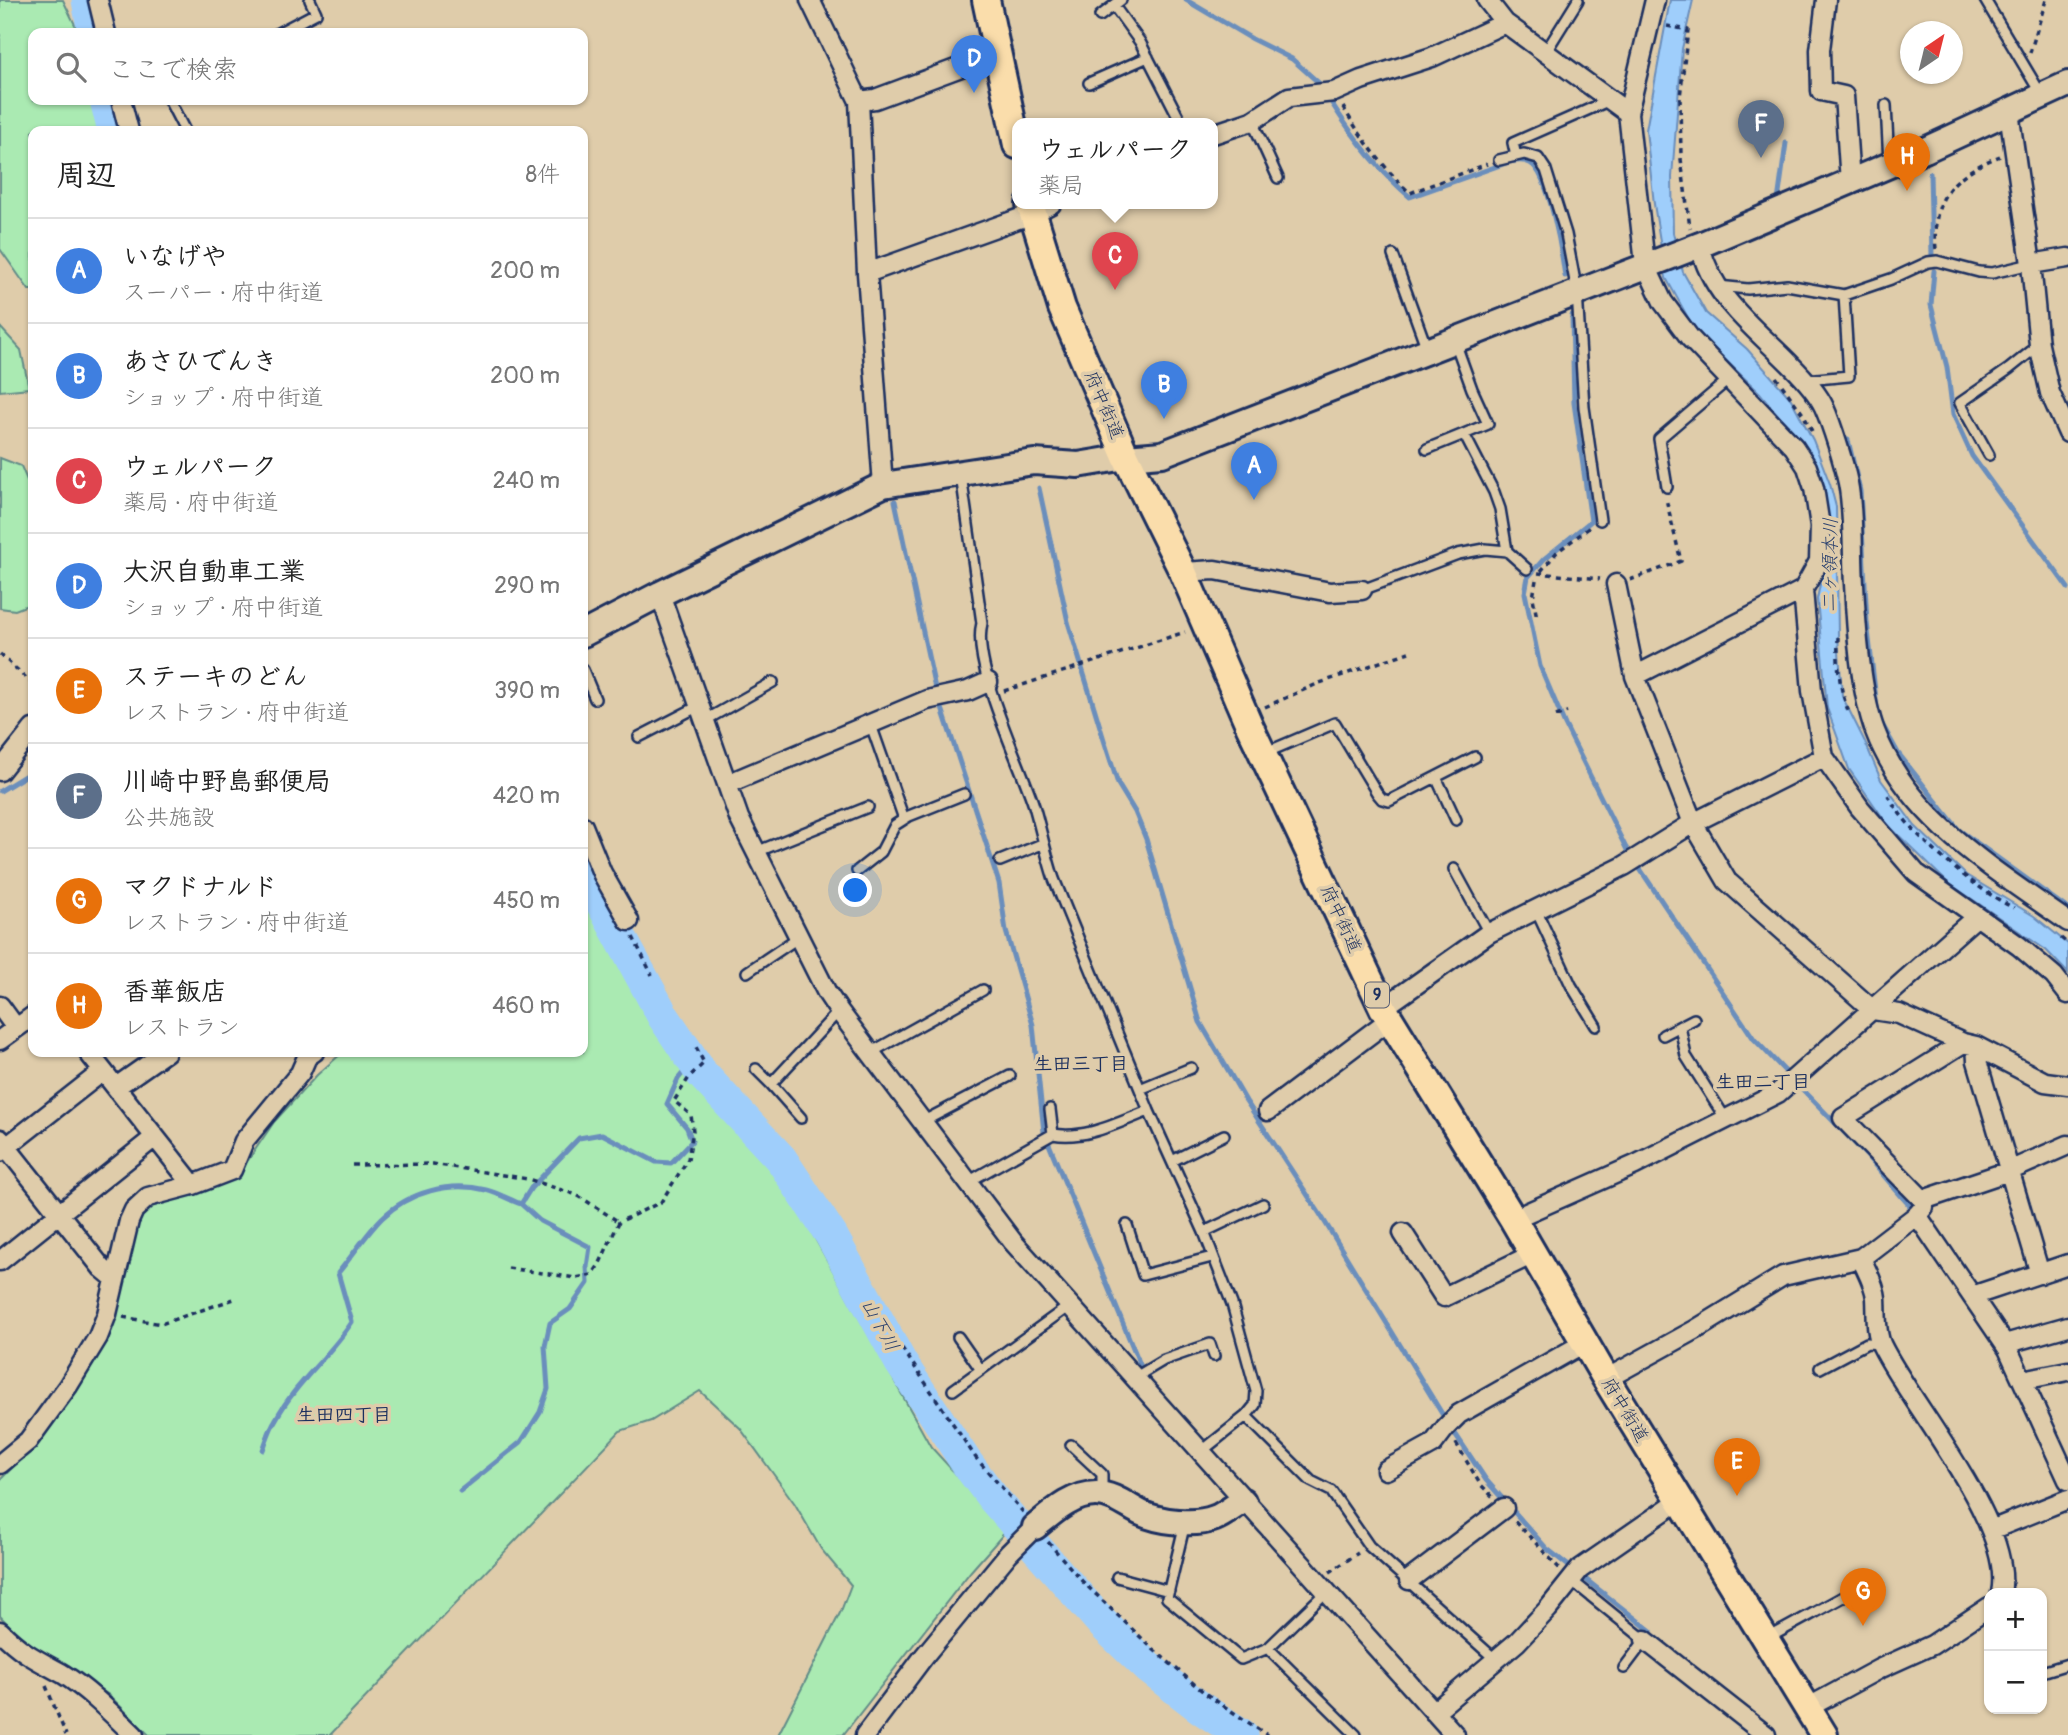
<!DOCTYPE html>
<html lang="ja">
<head>
<meta charset="utf-8">
<style>
	body { margin:0; font-family:Pangolin,"Klee One",sans-serif; background:#f2f2f2; color:#222 }
	.controls { position:absolute; right:21px; bottom:21px; display:grid; overflow:hidden; border-radius:14px; box-shadow:0 2px 5px #0004 }
	.controls button { width:63px; height:63px; display:grid; place-items:center; padding:0; border:0; border-bottom:2px solid #e0e0e0; background:#fff; color:#222; font:35px sans-serif }
	.compass { position:absolute; left:1900px; top:21px; width:63px; height:63px; border-radius:50%; background:#fff; box-shadow:0 2px 5px #0004; rotate:35deg }
	.you { position:absolute; left:856px; top:891px; width:24px; height:24px; margin:-18px; border:5px solid #fff; border-radius:50%; background:#1a73e8; box-shadow:0 0 0 10px #1a73e833 }
	.badge { display:grid; place-items:center; width:46px; height:46px; border-radius:50%; background:#7c3aed; color:#fff; font-size:23px; font-weight:700 }
	.pin { position:absolute; translate:-50% -58px; filter:drop-shadow(0 2px 4px #0008) }
	.pin::after { content:''; position:absolute; top:37px; width:24px; height:21px; background:inherit; clip-path:polygon(0 0,100% 0,50% 100%) }
	.popup { position:absolute; left:1012px; top:118px; width:206px; height:91px; box-sizing:border-box; display:grid; place-content:center; border-radius:14px; background:#fff; filter:drop-shadow(0 2px 5px #0005); font-size:23px; white-space:nowrap; color:#767676 }
	.popup b { font-size:26px; color:#222 }
	.popup::after { content:''; position:absolute; left:50%; top:100%; margin-left:-14px; border:14px solid transparent; border-top-color:#fff }
	.list { margin:0; padding:0; list-style:none }
	h2 { display:flex; justify-content:space-between; align-items:center; height:91px; margin:0; padding:0 28px; font-size:30px }
	h2 small { font-size:23px; font-weight:400; color:#767676 }
	.list li { display:grid; grid-template-columns:46px 1fr auto; gap:21px; align-items:center; box-sizing:border-box; height:105px; padding:0 28px; border-top:2px solid #e0e0e0 }
	.list b { display:block; font-size:26px; white-space:nowrap }
	.list p { margin:0; font-size:23px; white-space:nowrap; color:#767676 }
	.list em { font-size:23px; font-style:normal; color:#767676 }
	.icon { flex:none; width:38px; height:38px; fill:none; stroke:currentColor; stroke-width:2; stroke-linecap:round; stroke-linejoin:round }
	.map { position:relative; flex:none; width:2068px; height:1735px; overflow:hidden }
	.search { position:absolute; background:#fff; box-shadow:0 2px 5px #0004; left:28px; top:28px; width:560px; height:77px; display:flex; align-items:center; gap:18px; box-sizing:border-box; padding:0 24px; border-radius:14px; color:#767676; font-size:26px }
	.panel { position:absolute; background:#fff; box-shadow:0 2px 5px #0004; left:28px; top:126px; width:560px; height:931px; border-radius:14px }
	.map>svg:first-child { display:block }
	.green { fill:#aaeab2; stroke:#628c88; stroke-width:2 }
	.water { fill:#9fcefb; stroke:#6a8ebc; stroke-width:2 }
	.lines { fill:none; stroke-linecap:round; stroke-linejoin:round }
	.stream { stroke:#6a8ebc; stroke-width:5 }
	.river { stroke:#9fcefb; stroke-width:33 }
	.lane-casing { stroke:#1b2f5e; stroke-width:14 }
	.street-casing { stroke:#1b2f5e; stroke-width:23 }
	.secondary-casing { stroke:#1b2f5e; stroke-width:30 }
	.primary-casing { stroke:#1b2f5e; stroke-width:32 }
	.path { stroke:#1b2f5e; stroke-width:3.5; stroke-dasharray:5 5; stroke-linecap:butt }
	.lane { stroke:#dfccaa; stroke-width:9 }
	.street { stroke:#dfccaa; stroke-width:18 }
	.secondary { stroke:#dfccaa; stroke-width:24 }
	.primary { stroke:#faddab; stroke-width:26 }
	.labels { text-anchor:middle; dominant-baseline:central; stroke-width:7; stroke-linejoin:round; paint-order:stroke }
	.shield { fill:#dfccaa; stroke:#565e75; stroke-width:2 }
	.shield-label { font-size:16px; font-weight:bold; fill:#1b2f5e }
	.street-label { font-size:18px; fill:#1b2f5e; stroke:#dfccaa }
	.water-label { font-size:19px; font-style:italic; fill:#283f6e; stroke:#dfccaa }
	.neighbourhood-label { font-size:19px; font-weight:bold; fill:#1b2f5e; stroke:#dfccaa }
</style>
</head>
<body>
<div class="map">
<svg width="2068" height="1735" viewBox="0 0 2068 1735">
	<rect width="100%" height="100%" fill="#dfccaa"/>
	<filter id="ink" filterUnits="userSpaceOnUse"><feTurbulence type="fractalNoise" baseFrequency=".0143" numOctaves="2"/><feDisplacementMap in="SourceGraphic" scale="14" xChannelSelector="R" yChannelSelector="G"/><feConvolveMatrix kernelMatrix="1 2 1 2 8 2 1 2 1" color-interpolation-filters="sRGB"/></filter>
	<g filter="url(#ink)">
		<path class="green" d="M0,0H63L79,33H33V100H94L100,131H33V290H29L0,249Z
			M0,327L21,350L29,388L0,391Z
			M0,458L21,466L33,494V603L15,610L0,608Z
			M583,885L656,1019L680,1055L700,1081L731,1111L773,1163L931,1447L1007,1530L971,1571L843,1735H778L841,1611L851,1585L821,1549L795,1504L740,1428L700,1391L651,1421L620,1431L330,1735H149L109,1695L25,1642L0,1616V1480L33,1447L74,1390L134,1223L147,1206L236,1178L274,1122L317,1075L343,1052H583Z"/>
		<path class="water" d="M1670,0H1693L1682,49L1672,177L1673,233L1683,272L1706,313L1747,349L1791,399L1813,440L1830,484L1836,507L1838,636L1842,696L1865,742L1881,780L1915,826L1966,875L2034,916L2068,944V973L2046,950L1947,882L1888,825L1849,769L1827,708L1817,599L1827,550L1807,450L1760,393L1696,332L1666,278L1654,204L1646,130Z"/>
		<g class="lines">
			<path class="stream" d="M1186,0L1252,39L1292,59L1320,84
				M1331,102C1353,137 1378,170 1410,197L1509,162C1516,161 1523,159 1530,163C1549,172 1562,254 1565,276
				M1930,173L1932,256
				M1778,201L1786,143
				M1934,271L1931,305L1947,367L1953,414L1972,456L2068,588
				M1572,315L1574,403L1591,521L1544,559L1528,577L1525,593L1540,666L1565,725L1626,848L1754,1039L1867,1156L1910,1206
				M1848,440L1860,491L1867,622L1878,717L1898,753L1959,830L2068,909
				M1039,488L1068,622L1104,740L1118,784L1135,812L1146,839L1200,1022L1246,1101L1320,1214L1444,1417L1486,1480L1546,1548L1651,1631
				M895,501L936,693
				M940,702L999,883L1006,931L1033,1025L1044,1132L1141,1367
				M0,791L33,771
				M263,1450C267,1439 270,1428 276,1419C296,1382 330,1356 352,1322L338,1273C353,1255 366,1234 382,1218C409,1192 449,1181 486,1190C498,1193 510,1200 521,1204
				M460,1491L521,1442L540,1412L548,1389L545,1346L550,1323L570,1309L588,1283L587,1267L590,1247L540,1221L521,1204L531,1188L579,1138L602,1134L656,1162L671,1163L692,1141L687,1128L667,1104L678,1079L693,1061"/>
			<path class="river" d="M88,0L94,33
				M106,100L114,131
				M583,862L598,896L663,1016L702,1074L781,1159L831,1235L901,1363L966,1462L993,1498L1103,1624L1150,1669L1201,1708L1242,1735"/>
			<defs>
				<path id="lane" d="M1985,0L2041,94
					M1114,6L1140,42L1182,124
					M1100,16L1121,0
					M278,33L316,13L310,0
					M1545,53L1578,0
					M1089,83L1148,57
					M169,100L185,131
					M1886,105L1889,163
					M1252,121L1278,178
					M1516,156L1513,143L1610,100
					M1499,160L1524,154L1538,158L1546,170L1566,234L1577,292L1584,407L1600,520
					M1393,255L1427,349
					M1718,286L1748,289L1787,285L1844,295L1891,279L1928,262L1937,261L1979,272L1992,273L2031,264
					M1455,342L1472,389L1488,424L1464,434L1494,492L1500,509L1507,551
					M1806,380L1849,376L1844,295
					M1427,449L1464,434
					M1989,455L1960,403L2009,369L2039,345
					M961,475L982,623C971,665 1020,762 1034,806C1041,830 1046,855 1054,879L1149,1111L1204,1232L1232,1304L1256,1391L1255,1405L1246,1416L1202,1451
					M1667,487L1659,439L1728,380
					M1362,590L1458,554L1485,549L1507,551L1527,569
					M583,670L595,699
					M704,721L773,682
					M871,725L904,819
					M639,737L699,706
					M1267,752L1335,723L1377,793L1382,799L1389,801L1475,757
					M1436,777L1456,820
					M756,852L868,807
					M1000,861L1042,844
					M1454,869L1489,933
					M857,871L881,852L895,825L909,816L964,794
					M1536,910L1571,985L1596,1026
					M747,972L799,937
					M1680,1026L1686,1056L1725,1118
					M1663,1035L1694,1019
					M870,1053L983,990
					M756,1069L771,1084L839,1011
					M771,1084L801,1118
					M1140,1089L1191,1068
					M1050,1109L1053,1134
					M922,1122L1010,1076
					M1172,1161L1224,1135
					M968,1182L1053,1134C1086,1140 1119,1122 1149,1111
					M1127,1225L1143,1275L1212,1257
					M1204,1232L1263,1204
					M958,1337L981,1370
					M1820,1368L1867,1343L1881,1344
					M1134,1378L1164,1360L1210,1344L1214,1356
					M953,1390L1069,1306
					M1246,1416L1311,1481L1331,1491L1369,1546L1496,1660
					M1071,1445L1102,1474V1492
					M1185,1523L1167,1598L1241,1659L1268,1648L1326,1592
					M1117,1577L1169,1591
					M1571,1580L1645,1640L1624,1668
					M1768,1638L1843,1597
					M1268,1648L1356,1735
					M2042,1672L2068,1664"/>
				<path id="street" d="M98,0L106,33
					M810,0L859,101L867,273L883,485
					M1487,0L1505,23L1628,113
					M1655,0L1628,113L1645,264L1663,302L1690,338L1794,447L1807,467L1814,488L1820,526L1819,561L1803,590L1812,691L1824,757L1860,808L1916,873L2019,946L2054,976L2068,994
					M1826,0L1820,50L1821,91L1844,96L1850,182
					M121,100L129,131
					M859,101L875,99L996,54
					M2009,112L2031,264L2039,345L2050,393L2068,433
					M1213,134L1252,121L1289,97L1334,92L1361,80L1432,57L1505,23
					M1700,245C1711,297 1756,329 1791,365C1803,377 1817,392 1824,407C1832,425 1844,464 1848,483C1854,512 1852,554 1854,584C1856,626 1860,691 1875,731C1908,819 1995,870 2068,922
					M2031,264L2068,258
					M867,273L1032,214L1051,204
					M1183,572L1215,570L1330,592L1362,590
					M1616,584L1635,676L1693,823L1727,881L1873,1010L1899,1014L1963,1043L1976,1046L2045,1082L2068,1085
					M660,594L739,818L827,993L839,1011L1013,1242L1455,1735
					M1635,676L1803,590
					M0,771L33,729
					M727,784L927,700L968,691L988,682
					M583,826L602,873L629,921
					M0,1006L16,1028
					M1383,1008L1489,933L1624,866L1693,823L1824,757
					M0,1040L33,1016
					M1976,1046L1977,1061L2040,1274
					M88,1052L193,1185
					M116,1087L166,1052
					M1268,1111L1389,1020
					M0,1139L102,1268L114,1278
					M0,1152L103,1071
					M1923,1200L1843,1118L1963,1043
					M1917,1215L2008,1349L2068,1480
					M1513,1219L1635,1165L1778,1093L1976,917
					M1403,1233L1444,1297L1533,1254
					M1861,1258C1866,1270 1875,1285 1876,1298C1877,1313 1875,1332 1882,1346C1912,1407 2015,1525 2001,1593
					M0,1261L155,1137
					M1972,1296L2068,1264
					M2005,1344L2068,1326
					M1606,1379L1695,1330L1783,1276L1861,1258L1917,1215L1924,1207L1923,1200L2009,1171L2068,1145
					M2023,1380L2068,1371
					M0,1464L28,1441L68,1386L98,1337L107,1314L129,1221L134,1210L148,1197L193,1185L232,1170L244,1141L300,1073L307,1057L314,1052
					M1386,1470L1433,1444L1446,1427L1459,1414L1584,1343
					M1991,1530L2068,1499
					M1409,1580L1504,1508
					M0,1631C23,1654 36,1659 63,1674C90,1691 111,1713 134,1735
					M1645,1640L1766,1735
					M1809,1707L1879,1669L1932,1645L1989,1607
					M1434,1712L1517,1642L1548,1609L1580,1569L1680,1500
					M865,1735L925,1655L1009,1553L1035,1527"/>
				<path id="secondary" d="M583,634L660,594L883,485L1034,462L1078,465L1126,457L1162,454L1700,245L1925,150L2068,84
					M1035,1527C1052,1513 1072,1494 1096,1494C1112,1494 1126,1505 1141,1513C1160,1522 1195,1526 1215,1518C1225,1514 1234,1506 1243,1501"/>
				<path id="primary" d="M986,0L1017,145
					M1030,204L1062,308L1126,457L1183,572L1250,727L1383,1008L1513,1219L1606,1379L1824,1735"/>
			</defs>
			<use href="#lane" class="lane-casing"/>
			<use href="#street" class="street-casing"/>
			<use href="#secondary" class="secondary-casing"/>
			<use href="#primary" class="primary-casing"/>
			<path class="path" d="M1667,26L1688,30L1680,97L1681,159L1690,228
				M2030,53L2046,0
				M1343,107C1362,139 1383,167 1410,193L1487,164
				M1936,249C1931,197 1953,175 2000,156
				M1776,377L1803,414L1814,435
				M1541,571L1557,552L1590,527
				M1538,573L1600,579
				M1536,580L1533,598L1537,618
				M1630,580L1681,561L1666,499
				M1838,637C1837,664 1839,690 1850,715
				M0,654L33,684
				M1004,691L1185,632
				M1265,707L1317,684L1409,652
				M1556,716L1567,712
				M1888,795C1906,832 1976,890 2014,908
				M633,937L652,975
				M2061,938L2068,944
				M352,1165L433,1164L528,1179L577,1195L619,1222
				M508,1268L576,1278L592,1275L599,1265L619,1222L661,1202L688,1159L693,1131L691,1115L674,1101L690,1076L704,1063L694,1043
				M123,1317L161,1324L234,1299
				M902,1348L976,1458L1023,1512
				M1456,1443L1480,1484L1493,1497
				M1515,1521L1560,1569
				M1048,1542L1082,1581L1153,1649L1206,1694L1267,1735
				M1330,1572L1358,1553
				M46,1686L66,1735"/>
			<use href="#lane" class="lane"/>
			<use href="#street" class="street"/>
			<use href="#secondary" class="secondary"/>
			<use href="#primary" class="primary"/>
		</g>
	</g>
	<g class="labels">
		<rect class="shield" x="1365" y="982.5" width="24" height="25" rx="5"/>
		<g class="shield-label">
			<text x="1377" y="995">9</text>
		</g>
		<g class="street-label">
			<text transform="translate(1104 405) rotate(67)">府中街道</text>
			<text transform="translate(1341 919) rotate(65)">府中街道</text>
			<text transform="translate(1625 1410) rotate(59)">府中街道</text>
		</g>
		<g class="water-label">
			<text transform="translate(1830 565) rotate(-89)">二ヶ領本川</text>
			<text transform="translate(880 1325) rotate(61)">山下川</text>
		</g>
		<g class="neighbourhood-label">
			<text x="1081" y="1064">生田三丁目</text>
			<text x="1763" y="1082">生田二丁目</text>
			<text x="344" y="1415">生田四丁目</text>
		</g>
	</g>
</svg>
<div class="controls">
<button>+</button>
<button>−</button>
</div>
<svg class="compass" viewBox="-18 -18 36 36"><path d="M0-13l5 13h-10z" fill="#e53935"/><path d="M0 13l5-13h-10z" fill="#767676"/></svg>
<div class="you"></div>
<div class="pin badge" style="left:1254px;top:500px;background:#3f7fe0">A</div>
<div class="pin badge" style="left:1164px;top:419px;background:#3f7fe0">B</div>
<div class="pin badge" style="left:1115px;top:290px;background:#e0444e">C</div>
<div class="popup"><b>ウェルパーク</b>薬局</div>
<div class="pin badge" style="left:974px;top:93px;background:#3f7fe0">D</div>
<div class="pin badge" style="left:1737px;top:1496px;background:#e8710a">E</div>
<div class="pin badge" style="left:1761px;top:158px;background:#5c6f8a">F</div>
<div class="pin badge" style="left:1863px;top:1626px;background:#e8710a">G</div>
<div class="pin badge" style="left:1907px;top:191px;background:#e8710a">H</div>
<div class="search"><svg class="icon" aria-label="search" viewBox="0 0 24 24"><circle cx="10" cy="10" r="6"/><path d="M15 15l6 6"/></svg>ここで検索</div>
<section class="panel">
<h2>周辺<small>8件</small></h2>
<ul class="list">
<li><span class="badge" style="background:#3f7fe0">A</span><div><b>いなげや</b><p>スーパー · 府中街道</p></div><em>200 m</em></li>
<li><span class="badge" style="background:#3f7fe0">B</span><div><b>あさひでんき</b><p>ショップ · 府中街道</p></div><em>200 m</em></li>
<li><span class="badge" style="background:#e0444e">C</span><div><b>ウェルパーク</b><p>薬局 · 府中街道</p></div><em>240 m</em></li>
<li><span class="badge" style="background:#3f7fe0">D</span><div><b>大沢自動車工業</b><p>ショップ · 府中街道</p></div><em>290 m</em></li>
<li><span class="badge" style="background:#e8710a">E</span><div><b>ステーキのどん</b><p>レストラン · 府中街道</p></div><em>390 m</em></li>
<li><span class="badge" style="background:#5c6f8a">F</span><div><b>川崎中野島郵便局</b><p>公共施設</p></div><em>420 m</em></li>
<li><span class="badge" style="background:#e8710a">G</span><div><b>マクドナルド</b><p>レストラン · 府中街道</p></div><em>450 m</em></li>
<li><span class="badge" style="background:#e8710a">H</span><div><b>香華飯店</b><p>レストラン</p></div><em>460 m</em></li>
</ul>
</section>
</div>
</body>
</html>
